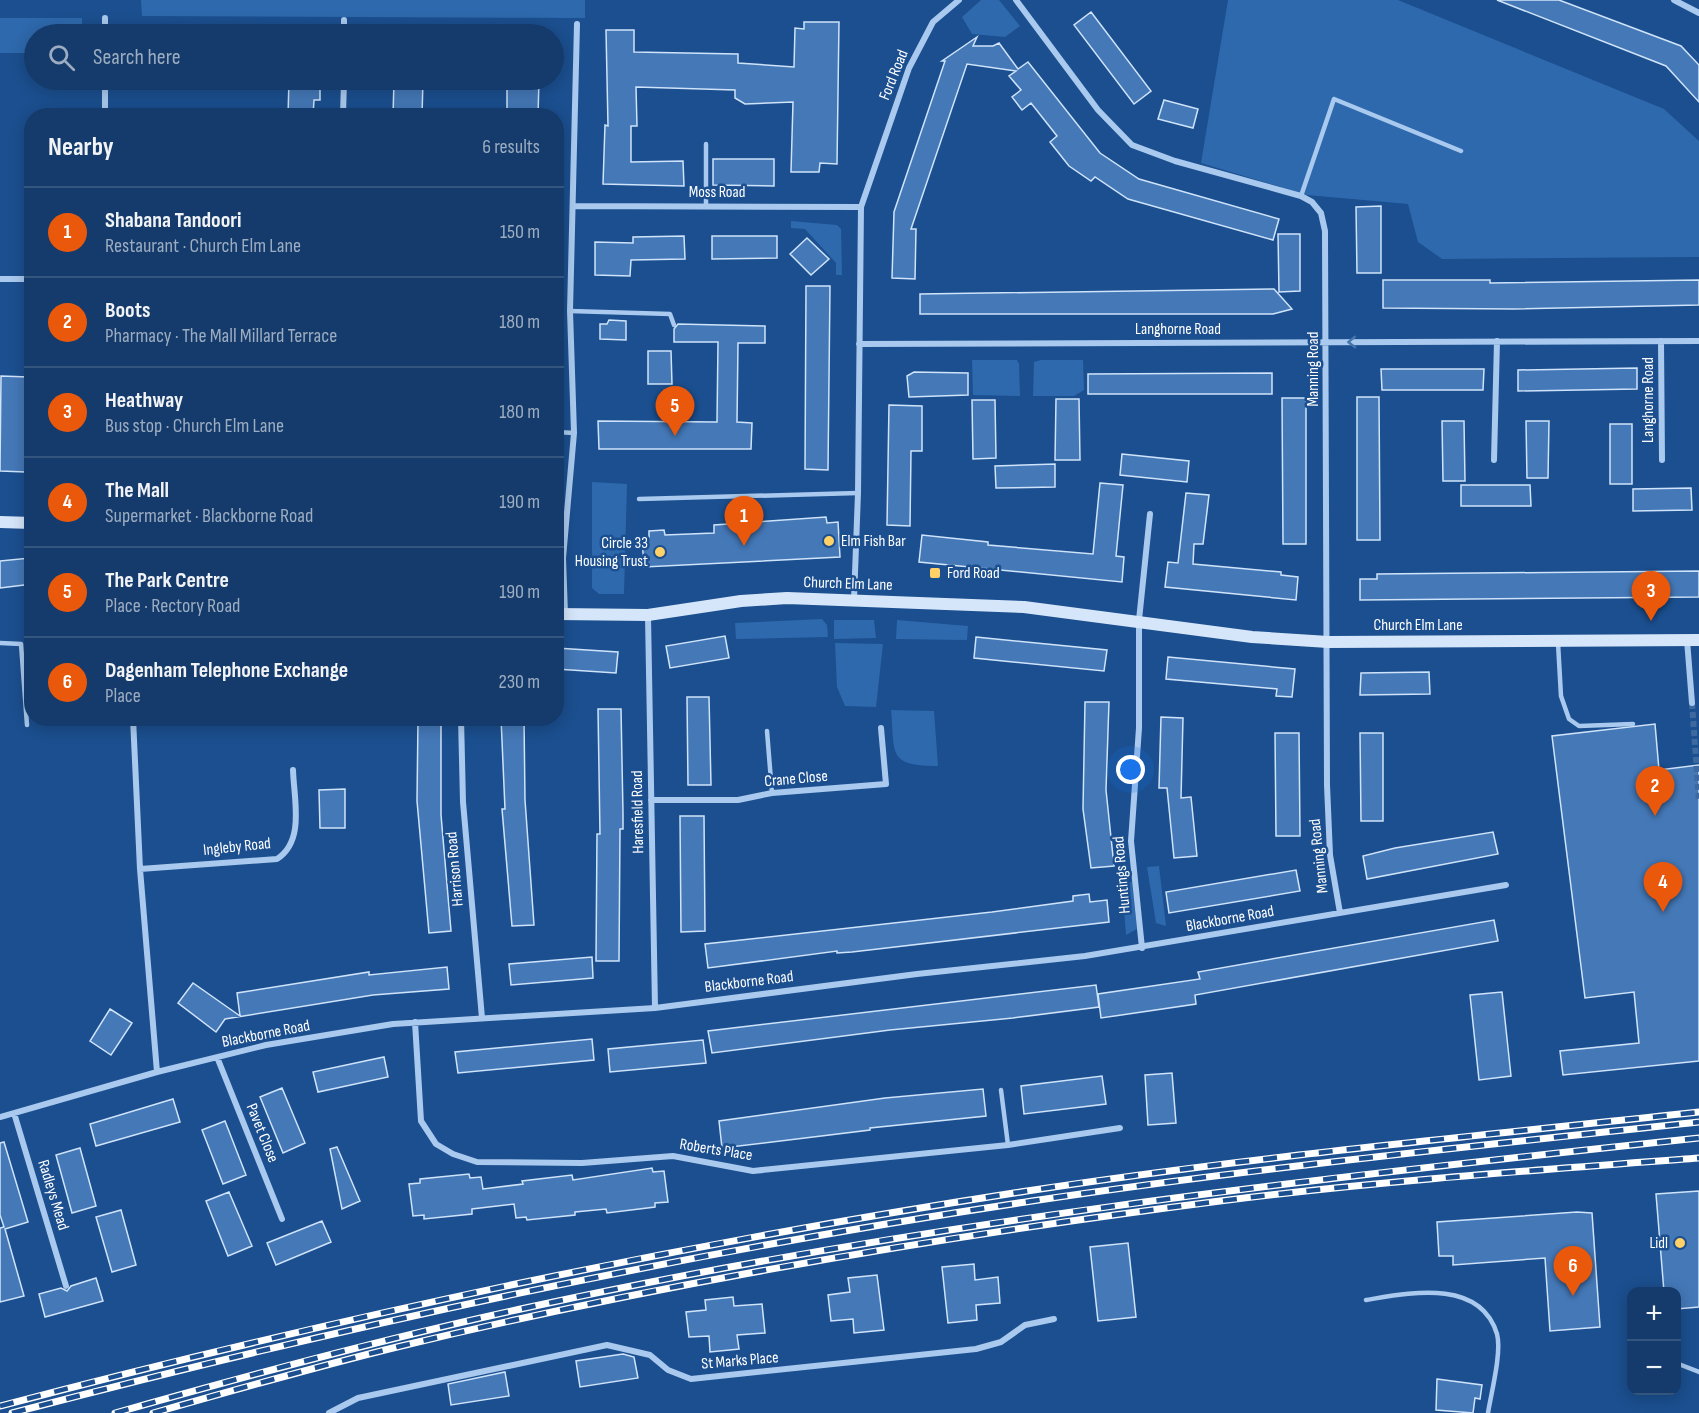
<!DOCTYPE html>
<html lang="en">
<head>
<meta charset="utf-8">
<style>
	body { margin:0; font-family:"Sofia Sans Condensed",sans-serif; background:#214673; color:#f1f3f6 }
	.controls { position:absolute; right:18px; bottom:18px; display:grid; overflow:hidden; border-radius:12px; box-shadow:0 3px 15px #0003 }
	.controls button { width:54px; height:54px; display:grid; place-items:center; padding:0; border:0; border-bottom:2px solid #33557e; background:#143b6b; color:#f1f3f6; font:30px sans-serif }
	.you { position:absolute; left:1131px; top:770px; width:21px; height:21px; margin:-15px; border:4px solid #fff; border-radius:50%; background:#1a73e8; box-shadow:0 0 0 9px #1a73e833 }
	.badge { display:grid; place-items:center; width:39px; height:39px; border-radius:50%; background:#ea580c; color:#fff; font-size:20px; font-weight:700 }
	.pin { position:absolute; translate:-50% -50px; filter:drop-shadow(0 2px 3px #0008) }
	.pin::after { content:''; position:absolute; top:32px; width:21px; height:18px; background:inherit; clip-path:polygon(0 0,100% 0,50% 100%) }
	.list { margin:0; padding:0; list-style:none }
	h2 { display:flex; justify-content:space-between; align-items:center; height:78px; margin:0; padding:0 24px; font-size:26px }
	h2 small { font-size:20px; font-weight:400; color:#9dadc1 }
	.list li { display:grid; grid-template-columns:39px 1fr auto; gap:18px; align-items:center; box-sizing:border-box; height:90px; padding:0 24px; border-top:2px solid #33557e }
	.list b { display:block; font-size:22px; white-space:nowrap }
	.list p { margin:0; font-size:20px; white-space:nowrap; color:#9dadc1 }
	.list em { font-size:20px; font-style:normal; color:#9dadc1 }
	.icon { flex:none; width:33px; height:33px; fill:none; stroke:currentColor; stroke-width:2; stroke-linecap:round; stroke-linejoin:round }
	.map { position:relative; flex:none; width:1699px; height:1413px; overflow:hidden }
	.search { position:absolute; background:#143b6b; box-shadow:0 3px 15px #0003; left:24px; top:24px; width:540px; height:66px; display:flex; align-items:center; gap:15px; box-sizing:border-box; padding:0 21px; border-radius:33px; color:#9dadc1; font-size:22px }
	.panel { position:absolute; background:#143b6b; box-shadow:0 3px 15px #0003; left:24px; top:108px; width:540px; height:618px; border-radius:24px }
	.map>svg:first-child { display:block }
	.green { fill:#2e69ad }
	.building { fill:#4478b7; stroke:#cfe3fa; stroke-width:1.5 }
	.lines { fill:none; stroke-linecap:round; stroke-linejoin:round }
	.street-tunnel { stroke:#3d69a0; stroke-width:6; stroke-dasharray:6 3; stroke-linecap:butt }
	.lane { stroke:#a9c9ee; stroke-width:4.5 }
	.street { stroke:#a9c9ee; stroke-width:6 }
	.secondary { stroke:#d6e6fa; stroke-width:12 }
	.rail-casing { stroke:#fff; stroke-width:7 }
	.rail { stroke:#1b4f8f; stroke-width:4.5; stroke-dasharray:14; stroke-linecap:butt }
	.oneway { stroke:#4674ac }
	.poi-dot { fill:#ffd166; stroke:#1b4f8f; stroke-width:2 }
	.labels { text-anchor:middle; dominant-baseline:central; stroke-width:5; stroke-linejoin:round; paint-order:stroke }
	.street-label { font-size:16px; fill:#fff; stroke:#1b4f8f }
	.poi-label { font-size:16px; fill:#fff; stroke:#1b4f8f; text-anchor:start }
</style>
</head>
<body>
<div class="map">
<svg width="1699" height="1413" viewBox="0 0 1699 1413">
	<rect width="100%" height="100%" fill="#1b4f8f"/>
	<path class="green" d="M141,0H585V18L142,16Z
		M981,0H999L1020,26L1005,37L972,34L962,17Z
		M1228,0H1398L1664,109L1699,141V257L1442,259L1418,242L1408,204L1307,195L1201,163Z
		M0,18H82V34H34V53H0Z
		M791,221L837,225L841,229L842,275H836V263L805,229L791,228Z
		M972,360H1017L1019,364L1020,396L973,395Z
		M1041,360H1083L1084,390L1074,396H1033L1034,362Z
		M592,482L627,484L624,594H599L592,588Z
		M822,619L827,625L828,637L736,639L735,623Z
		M834,620H874L876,638L834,639Z
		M897,620L968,626L967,640L896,639Z
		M835,643L883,644L876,707L845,706L837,687Z
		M891,710L934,711L938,766C887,766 895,754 891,710Z
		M1159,866L1166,926L1156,923L1147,867Z
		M1132,882L1137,929L1126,935L1122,883Z"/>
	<path class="building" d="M1497,0H1559L1681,46L1699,65V102L1666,66Z
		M1091,12L1151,91L1134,104L1074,25Z
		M804,22H839L837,164L820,163L819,172H791L793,102L745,104L735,98V90L636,87L637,126H631V162L683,161L684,186L603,184L605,125L608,126L606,30H634V52L738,54V63L794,67L795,28L804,29Z
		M977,37L973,46H993L999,43L1018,69L1028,62L1100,153L1139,179L1279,219L1273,240L1128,199L1095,177L1091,181L1069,166L1050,142L1057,136L1031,103L1022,110L1012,97L1021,90L1009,76L1016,71L967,64L911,229H916L915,279L892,278L894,212L945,61H942Z
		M289,80H320V100H314L313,116H288Z
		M394,80H423L422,116H393Z
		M507,80H539L538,116H507Z
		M1164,100L1198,109L1193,128L1158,119Z
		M713,159H774V186L713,185Z
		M1381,206V273H1357L1356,207Z
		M1278,234H1300V291L1279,292Z
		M684,236L685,259L631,260L630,276L595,275V242L633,243V237Z
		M712,236H777V258L712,259Z
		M807,238L829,259L811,275L790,254Z
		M1383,280H1490V283L1699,280V305L1514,309L1383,308Z
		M806,286H830L828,470L805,469Z
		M1274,289L1292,309L1273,314H920V294Z
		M609,320L626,321V340L600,339V324H607Z
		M678,324L765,326V343H738L737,422L752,423L751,449H599L598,421L717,422L718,342H674V329Z
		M648,351H671L672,384H648Z
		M1637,368V389L1518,391V370Z
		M1381,369H1484L1483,390H1382Z
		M914,372L968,373V395L909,397L907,376Z
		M1272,373V394H1088V374Z
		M1,376L28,377L27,426L32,427V460H25V472L0,471Z
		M1357,397H1379L1380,540H1357Z
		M1282,398H1306V544H1283Z
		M1056,399H1079L1080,460H1055Z
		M972,400H995L996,458L973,459Z
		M889,405L922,406V451H911L910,526L887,525Z
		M1442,421H1464L1465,481H1443Z
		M1526,421H1549L1548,478H1527Z
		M1610,424H1632V484H1610Z
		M1122,454L1189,461L1187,482L1120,475Z
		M1055,464V487L996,488L995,466Z
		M1100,483L1123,485L1116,556L1124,557L1122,582L919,562L922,535L988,542V545L1093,554Z
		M1461,485H1530L1531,506H1461Z
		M1691,488L1692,510L1633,511V489Z
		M1186,493L1209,495L1203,544H1194L1193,564L1281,572V575L1298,577L1296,600L1165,587L1168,562L1178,563Z
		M826,517L827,523L838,522L840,557L644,567L642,538L649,537V531L664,530L665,535L714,533V525Z
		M30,558L32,584L0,588V561Z
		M1699,571V597L1360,600V579H1377V574Z
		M725,636L729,658L670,668L666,646Z
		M976,637L1107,650L1104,671L974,658Z
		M556,648L618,652L616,673L556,669Z
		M1168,657L1295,669L1292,697L1276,696L1277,689L1166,679Z
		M1429,672L1430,694L1360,695L1361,673Z
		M687,697H709L711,785H688Z
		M1085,702H1109L1106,790L1114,866L1091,868L1083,809Z
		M598,709H621L623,813V829H620L619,961H596L597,834H600Z
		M1161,717L1183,718L1181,798L1191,797L1197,856L1174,858L1167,788H1159Z
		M418,718H441V815L451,931L429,933L417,801Z
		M501,718H524L525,800L534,925L512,926L502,809H505Z
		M1655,724L1659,770L1699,765V1061L1563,1075L1560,1051L1639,1043L1634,992L1585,998L1552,736Z
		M1275,733H1299L1300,836H1276Z
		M1360,733H1383V821H1361Z
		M345,789V828H320L319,790Z
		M680,816H704L705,931L681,932Z
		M1493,832L1498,854L1367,879L1363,856L1395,848Z
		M1296,870L1300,891L1169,913L1166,892Z
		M1089,894L1090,902L1107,900L1109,922L852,952L837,953V951L708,968L705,944L992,912L1073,901V896Z
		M1494,920L1498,941L1195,995L1196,1004L1101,1018L1098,994L1200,979L1198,972Z
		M592,957L593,978L511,985L509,964Z
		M447,967L449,989L373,995L225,1019L216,1032L178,1003L193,983L240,1016L237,993L369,972V975Z
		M1096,985L1099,1007L1013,1018L890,1030L712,1053L708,1031Z
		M1502,992L1511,1076L1479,1080L1470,995Z
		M110,1009L132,1023L111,1055L90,1041Z
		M592,1039L594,1060L458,1073L455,1052Z
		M703,1040L706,1063L610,1072L608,1049Z
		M384,1057L388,1077L318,1092L313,1072Z
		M1172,1073L1176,1123L1148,1125L1145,1075Z
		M1102,1076L1106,1104L1024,1114L1021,1086Z
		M282,1088L305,1143L283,1153L260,1097Z
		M983,1089L986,1116L870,1128V1130L722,1148L719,1121L885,1098Z
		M173,1099L180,1122L96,1146L90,1124Z
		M225,1121L246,1175L223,1184L202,1130Z
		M4,1142L28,1222L5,1229L24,1296L0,1302V1228L4,1227L0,1215V1143Z
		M337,1147L360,1201L342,1209L330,1149Z
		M80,1148L96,1206L72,1213L56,1155Z
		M652,1168L653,1172L664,1171L668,1202L655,1203V1207L607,1213L606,1209L575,1212V1215L527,1220L526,1217L516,1218L514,1204L472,1209V1214L424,1219V1215L413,1216L409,1184L420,1183V1179L469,1174L470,1178L481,1177L483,1189L523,1184L522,1181L572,1175L573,1180Z
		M1699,1191V1307L1677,1309V1292H1664L1656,1194Z
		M229,1192L252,1246L228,1256L206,1201Z
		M121,1210L136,1265L112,1272L96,1217Z
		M1577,1212L1592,1213L1600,1327L1550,1331L1545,1258L1453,1265V1256H1439L1437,1222Z
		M322,1221L331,1242L276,1265L267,1243Z
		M1128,1243L1136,1317L1098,1321L1090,1247Z
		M974,1264L975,1280L998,1277L1000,1303L976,1305L977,1320L948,1323L942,1267Z
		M877,1275L884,1330L854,1333L853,1319L831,1321L828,1295L850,1292L848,1278Z
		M96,1278L103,1301L45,1317L39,1294L61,1288L67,1291L71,1286Z
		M733,1297L734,1306L762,1304L765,1333L737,1335L739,1349L710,1352L709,1336L689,1337L686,1312L706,1310L705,1300Z
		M623,1354L634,1357L638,1378L580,1387L576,1361Z
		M505,1372L509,1396L451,1405L448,1384Z
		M1437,1379L1482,1385L1480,1399L1475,1398L1473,1413L1436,1410Z"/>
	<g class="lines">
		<path class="street-tunnel" d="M1692,703L1699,801"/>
		<path class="lane" d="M1301,196L1334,99L1461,151
			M706,206V144
			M570,311L670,314L674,325
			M556,432L574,433
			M639,499L858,493
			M0,643L21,644L27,725
			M1558,643L1561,696L1569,719L1579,726L1633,724
			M767,731L772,793
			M1001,1090L1008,1145
			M1366,1300C1409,1293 1480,1278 1497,1334C1502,1352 1491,1394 1488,1413
			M1676,1363L1699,1372"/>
		<path class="street" d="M1016,0L1098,110L1132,145L1175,161L1301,196L1312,202L1321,213L1325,231L1327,785L1330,855L1340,913
			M1674,0L1699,13
			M105,34V18
			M344,34V20
			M105,116V80
			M343,116L344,80
			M573,206L861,207
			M0,279H32
			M1661,341L1662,460
			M859,344L1699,341
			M1494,460L1497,341
			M854,600L858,493L861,207L909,68L933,22L959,0
			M565,614L563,558L574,433L570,311L577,24
			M648,616L655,1008
			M1687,640L1692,703
			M133,718L140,869L157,1072
			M461,718L463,802L482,1018
			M651,800H738L772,793L886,784L881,728
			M140,869L277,859C305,841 294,800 293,770
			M1142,948L1131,841L1139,728V620L1150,514
			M415,1022L421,1121L436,1144L453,1154L477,1162L582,1163L673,1156L753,1171L1008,1145L1120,1128
			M217,1057L282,1219
			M14,1113L66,1286
			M0,1117L157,1072L266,1045L393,1024L655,1008L917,974L1085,956L1506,885
			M329,1413L358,1398L607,1345L650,1355L668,1370L691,1379L976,1349L1001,1342L1025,1325L1054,1319"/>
		<path class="secondary" d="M0,522L32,523
			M556,614L648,615L741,601L787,598L1024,607L1252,637L1328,642L1699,640"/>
		<defs>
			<path id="rail" d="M0,1406C339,1317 681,1244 1027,1191C1250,1157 1475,1136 1699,1112
				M12,1413C348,1325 689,1252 1032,1201C1253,1168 1476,1146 1699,1122
				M115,1413C253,1374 390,1337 530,1307C916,1223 1307,1179 1699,1138
				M153,1413C234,1390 315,1367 397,1347C667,1282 944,1236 1220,1201C1379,1181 1539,1170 1699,1158"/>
		</defs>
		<use href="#rail" class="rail-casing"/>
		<use href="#rail" class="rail"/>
	</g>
	<defs><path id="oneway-chevron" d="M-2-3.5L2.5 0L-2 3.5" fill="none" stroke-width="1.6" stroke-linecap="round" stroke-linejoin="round" transform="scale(1.5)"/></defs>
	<use class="oneway" href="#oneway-chevron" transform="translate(1352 342) rotate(179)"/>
	<g class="poi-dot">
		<circle cx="829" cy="541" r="6"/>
		<circle cx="660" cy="552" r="6"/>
		<rect x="929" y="567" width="12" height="12" rx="3"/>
		<circle cx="1680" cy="1243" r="6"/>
	</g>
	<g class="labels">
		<g class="street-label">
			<text transform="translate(894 75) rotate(-68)">Ford Road</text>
			<text x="717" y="192">Moss Road</text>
			<text x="1178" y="329">Langhorne Road</text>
			<text transform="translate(1313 369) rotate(-90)">Manning Road</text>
			<text transform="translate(1648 400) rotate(-90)">Langhorne Road</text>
			<text transform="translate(848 584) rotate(2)">Church Elm Lane</text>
			<text x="1418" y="625">Church Elm Lane</text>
			<text transform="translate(796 779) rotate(-5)">Crane Close</text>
			<text transform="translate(638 812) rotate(-91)">Haresfield Road</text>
			<text transform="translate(237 847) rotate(-6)">Ingleby Road</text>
			<text transform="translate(1319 856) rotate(-96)">Manning Road</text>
			<text transform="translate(455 869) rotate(-95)">Harrison Road</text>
			<text transform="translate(1122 875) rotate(-95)">Huntings Road</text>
			<text transform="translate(1230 919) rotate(-10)">Blackborne Road</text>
			<text transform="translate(749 982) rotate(-7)">Blackborne Road</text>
			<text transform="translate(266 1034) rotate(-11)">Blackborne Road</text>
			<text transform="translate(262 1133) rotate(68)">Pavet Close</text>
			<text transform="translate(716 1150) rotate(9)">Roberts Place</text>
			<text transform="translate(53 1195) rotate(73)">Radleys Mead</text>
			<text transform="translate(740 1361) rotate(-5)">St Marks Place</text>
		</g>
		<g class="poi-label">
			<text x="841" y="541">Elm Fish Bar</text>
			<text x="648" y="543" text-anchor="end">Circle 33<tspan x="648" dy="18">Housing Trust</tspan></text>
			<text x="947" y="573">Ford Road</text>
			<text x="1668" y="1243" text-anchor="end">Lidl</text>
		</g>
	</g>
</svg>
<div class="controls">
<button>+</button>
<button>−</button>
</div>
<div class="you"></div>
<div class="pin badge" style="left:744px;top:546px">1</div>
<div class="pin badge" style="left:1655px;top:816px">2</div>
<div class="pin badge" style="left:1651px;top:621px">3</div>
<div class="pin badge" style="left:1663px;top:912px">4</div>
<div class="pin badge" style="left:675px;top:436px">5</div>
<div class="pin badge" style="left:1573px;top:1296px">6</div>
<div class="search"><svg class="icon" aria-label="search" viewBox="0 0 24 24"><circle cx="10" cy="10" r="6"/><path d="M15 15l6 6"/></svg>Search here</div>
<section class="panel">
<h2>Nearby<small>6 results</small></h2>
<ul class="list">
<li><span class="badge">1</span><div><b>Shabana Tandoori</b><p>Restaurant · Church Elm Lane</p></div><em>150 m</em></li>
<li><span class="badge">2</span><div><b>Boots</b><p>Pharmacy · The Mall Millard Terrace</p></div><em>180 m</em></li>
<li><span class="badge">3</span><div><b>Heathway</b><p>Bus stop · Church Elm Lane</p></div><em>180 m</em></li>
<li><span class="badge">4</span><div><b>The Mall</b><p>Supermarket · Blackborne Road</p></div><em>190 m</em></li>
<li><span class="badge">5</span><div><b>The Park Centre</b><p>Place · Rectory Road</p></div><em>190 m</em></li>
<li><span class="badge">6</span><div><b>Dagenham Telephone Exchange</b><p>Place</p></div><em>230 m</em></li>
</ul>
</section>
</div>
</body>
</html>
